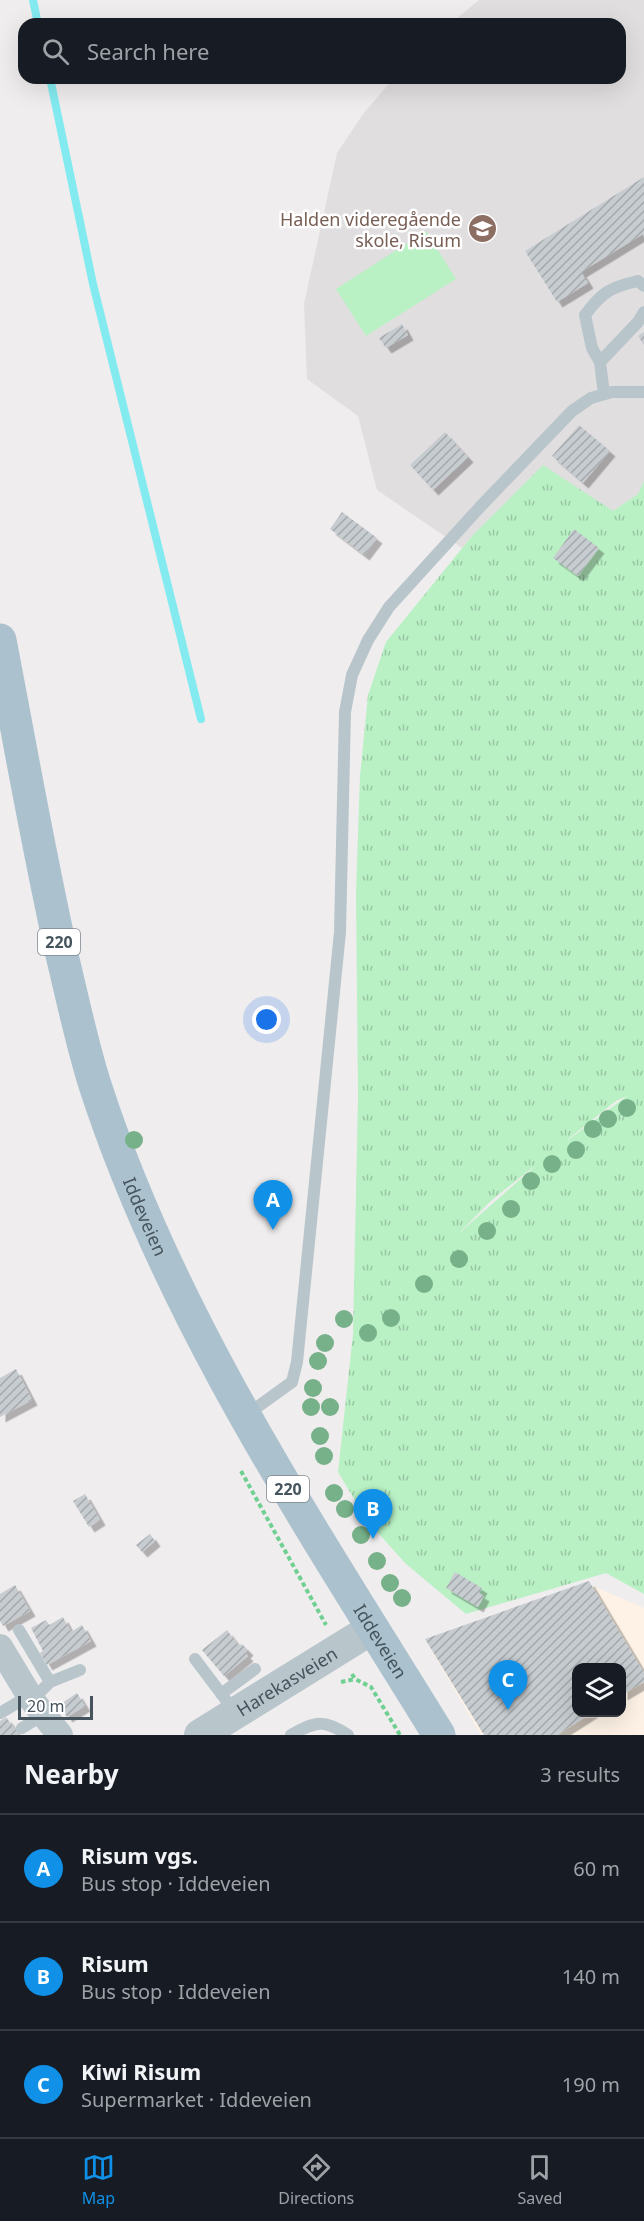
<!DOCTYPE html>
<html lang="en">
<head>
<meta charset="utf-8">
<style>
	body { margin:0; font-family:"Noto Sans",sans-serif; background:#20242c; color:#f1f3f6 }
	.controls { position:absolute; right:18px; bottom:18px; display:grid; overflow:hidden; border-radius:12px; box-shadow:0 6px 24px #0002 }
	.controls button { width:54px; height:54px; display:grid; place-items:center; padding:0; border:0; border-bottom:2px solid #363941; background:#171b24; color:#f1f3f6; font:30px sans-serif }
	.scale { position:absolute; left:18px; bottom:15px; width:75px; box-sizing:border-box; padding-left:6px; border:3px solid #45545c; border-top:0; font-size:16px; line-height:21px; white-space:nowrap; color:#45545c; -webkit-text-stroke:4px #fff; paint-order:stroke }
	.you { position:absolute; left:267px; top:1020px; width:21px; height:21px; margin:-15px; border:4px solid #fff; border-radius:50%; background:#1a73e8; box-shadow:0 0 0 9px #1a73e833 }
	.badge { display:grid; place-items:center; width:39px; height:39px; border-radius:50%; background:#1091e7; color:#fff; font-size:20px; font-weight:700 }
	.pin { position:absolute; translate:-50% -50px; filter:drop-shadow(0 2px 3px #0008) }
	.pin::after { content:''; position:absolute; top:32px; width:21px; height:18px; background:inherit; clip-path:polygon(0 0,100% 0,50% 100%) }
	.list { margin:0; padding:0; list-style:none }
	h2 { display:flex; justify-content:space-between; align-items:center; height:78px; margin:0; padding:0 24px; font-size:26px }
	h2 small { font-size:20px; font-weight:400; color:#9ea1a6 }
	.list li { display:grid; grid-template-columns:39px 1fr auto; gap:18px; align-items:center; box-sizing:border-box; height:108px; padding:0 24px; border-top:2px solid #363941 }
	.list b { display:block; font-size:22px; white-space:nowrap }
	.list p { margin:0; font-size:20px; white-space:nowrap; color:#9ea1a6 }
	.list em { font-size:20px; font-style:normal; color:#9ea1a6 }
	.icon { flex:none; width:33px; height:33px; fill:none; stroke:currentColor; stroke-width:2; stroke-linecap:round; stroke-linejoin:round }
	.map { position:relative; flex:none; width:644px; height:1735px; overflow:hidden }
	.search { position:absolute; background:#171b24; box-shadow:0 6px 24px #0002; left:18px; right:18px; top:18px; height:66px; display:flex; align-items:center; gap:15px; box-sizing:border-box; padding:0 21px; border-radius:18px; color:#9ea1a6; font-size:22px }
	.sheet { height:402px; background:#171b24 }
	nav { display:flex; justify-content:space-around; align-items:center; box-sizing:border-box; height:84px; border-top:2px solid #363941; background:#171b24; font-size:16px; color:#9ea1a6 }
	nav a { display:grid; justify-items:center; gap:3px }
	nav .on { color:#1091e7 }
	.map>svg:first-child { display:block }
	.commercial { fill:#fdf2e5; fill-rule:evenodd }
	.education { fill:#e1dee0 }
	.grass { fill:url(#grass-tufts); fill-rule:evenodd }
	.green { fill:#b9f1c5 }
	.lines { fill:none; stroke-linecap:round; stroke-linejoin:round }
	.stream { stroke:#83ebf0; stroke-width:8 }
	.building { fill:url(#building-hatch); filter:url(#shadow) }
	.path { stroke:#6fd091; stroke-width:4; stroke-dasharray:4.5 3; stroke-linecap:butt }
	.service { stroke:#b8c5cb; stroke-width:12 }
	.minor { stroke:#b8c5cb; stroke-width:26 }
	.tertiary { stroke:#b8c5cb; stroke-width:32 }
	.primary { stroke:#abc2ce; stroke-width:33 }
	.tree { fill:#76b189 }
	.labels { text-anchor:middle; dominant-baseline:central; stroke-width:5; stroke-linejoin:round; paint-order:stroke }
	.shield { fill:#fff; stroke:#7d878d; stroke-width:1.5 }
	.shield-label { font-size:16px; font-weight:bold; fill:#45545c }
	.education-label { font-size:18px; fill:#785e54; stroke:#fff; text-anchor:end }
	.street-label { font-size:18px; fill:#45545c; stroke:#fff }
</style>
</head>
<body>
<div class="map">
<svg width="644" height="1735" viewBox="0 0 644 1735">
	<defs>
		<pattern id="grass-tufts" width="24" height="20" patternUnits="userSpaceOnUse" patternTransform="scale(1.5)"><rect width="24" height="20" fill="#b9f1c5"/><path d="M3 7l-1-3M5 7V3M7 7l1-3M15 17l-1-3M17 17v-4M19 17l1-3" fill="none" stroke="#98c6a3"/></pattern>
		<pattern id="building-hatch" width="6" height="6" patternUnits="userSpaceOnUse" patternTransform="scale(1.5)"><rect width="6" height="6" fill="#c7ccd0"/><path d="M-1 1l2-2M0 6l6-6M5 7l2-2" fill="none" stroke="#a3a8ac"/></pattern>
		<filter id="shadow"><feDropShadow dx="5.5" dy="5.5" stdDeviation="0" flood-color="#0004"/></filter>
	</defs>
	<rect width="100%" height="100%" fill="#f0edee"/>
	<path class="commercial" d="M593,1586L644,1608V1735H481L433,1653ZM576,1668H622V1712H576Z"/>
	<path class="education" d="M479,0H644V481L638,494L613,511L472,536L462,548L377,490L358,416L307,379L304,304L337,153L363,114L394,78H620V24H450Z"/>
	<path class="grass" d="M543,465L613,511L638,494L644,481V1594L606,1573L466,1614L406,1564L379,1534L362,1512L338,1472L353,1334L358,1096L356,893L360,776L368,695L386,642L472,536ZM627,1096L568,1140H567L616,1101ZM532,1168V1169L458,1234L492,1200Z"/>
	<path class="green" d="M426,231L456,279L366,336L336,289Z"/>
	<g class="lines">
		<path class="stream" d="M33,0L38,24
			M50,78L93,284L201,719"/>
	</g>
	<path class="building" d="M644,177V237L643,234L581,272L588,283L557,302L525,251Z
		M402,324L408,335L386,348L379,338Z
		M644,332V345L638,336Z
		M579,425L610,451L583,483L552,456Z
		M445,432L468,457L433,490L410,465Z
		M342,512L377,538L364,555L330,529Z
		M574,529L599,548L578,576L553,558Z
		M16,1369L32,1400L0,1417V1378Z
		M85,1494L100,1520L89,1527L73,1501Z
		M150,1534L155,1541L142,1552L136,1545Z
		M455,1572L482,1588L479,1593L484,1596L478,1607L446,1588Z
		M589,1581L644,1673V1682L622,1695V1668H576V1712H593L557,1735H484L425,1639Z
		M15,1585L30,1611L3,1626L0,1621V1594Z
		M63,1617L71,1632L82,1625L91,1641L47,1665L40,1653L43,1651L31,1628L46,1620L49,1625Z
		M227,1630L239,1646L242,1644L248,1650L245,1653L248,1656L224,1676L202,1650Z
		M77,1693L85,1706L67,1717L59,1705Z
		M6,1717L19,1735H0V1721Z"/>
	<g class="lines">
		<path class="path" d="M241,1471L326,1625
			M352,1674L355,1679L371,1687L400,1735
			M341,1682L355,1679"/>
		<path class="service" d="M600,362L638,322L644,312
			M604,394L600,362L592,348L585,315C602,292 611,287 638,281L644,286
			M246,1415L292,1382L297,1362L340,932L345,712L352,675L368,640L389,607L480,507L572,411L591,398L612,392H644
			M19,1630L50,1682L32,1700
			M195,1659L235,1712
			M50,1682L80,1670
			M221,1694L255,1669
			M0,1713L29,1696
			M22,1728L43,1715
			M291,1735C316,1721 324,1719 348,1735"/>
		<path class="minor" d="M0,1647L32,1700L60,1735"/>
		<path class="tertiary" id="s1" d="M200,1735L373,1628"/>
		<path class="primary" id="s2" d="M0,640C20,744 38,848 61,951C72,996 81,1041 95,1085C171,1320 311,1527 439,1735"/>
	</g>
	<g class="tree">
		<circle cx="627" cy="1108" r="9"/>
		<circle cx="608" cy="1119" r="9"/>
		<circle cx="593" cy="1129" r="9"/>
		<circle cx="134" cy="1140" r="9"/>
		<circle cx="576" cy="1150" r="9"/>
		<circle cx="552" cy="1164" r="9"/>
		<circle cx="531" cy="1181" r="9"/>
		<circle cx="511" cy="1209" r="9"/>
		<circle cx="487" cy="1231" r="9"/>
		<circle cx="459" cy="1259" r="9"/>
		<circle cx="424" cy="1284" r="9"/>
		<circle cx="391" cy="1318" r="9"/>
		<circle cx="344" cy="1319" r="9"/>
		<circle cx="368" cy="1333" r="9"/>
		<circle cx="325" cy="1343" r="9"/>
		<circle cx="318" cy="1361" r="9"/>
		<circle cx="313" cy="1388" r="9"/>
		<circle cx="311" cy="1407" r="9"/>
		<circle cx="330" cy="1407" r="9"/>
		<circle cx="320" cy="1436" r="9"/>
		<circle cx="324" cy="1456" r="9"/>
		<circle cx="334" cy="1493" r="9"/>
		<circle cx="345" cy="1509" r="9"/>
		<circle cx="361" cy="1535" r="9"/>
		<circle cx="377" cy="1561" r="9"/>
		<circle cx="390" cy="1583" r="9"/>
		<circle cx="402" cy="1598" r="9"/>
	</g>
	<defs>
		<symbol id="school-disc" viewBox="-11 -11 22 22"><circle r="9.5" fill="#8d6e63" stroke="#fff"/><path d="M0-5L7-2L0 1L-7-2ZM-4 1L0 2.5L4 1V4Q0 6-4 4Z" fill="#fff"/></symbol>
	</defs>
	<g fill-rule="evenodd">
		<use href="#school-disc" x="466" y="212" width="33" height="33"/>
	</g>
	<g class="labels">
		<g class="shield">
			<rect x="38" y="929" width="42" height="26" rx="4.5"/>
			<rect x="267" y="1476" width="42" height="26" rx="4.5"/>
		</g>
		<g class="shield-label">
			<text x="59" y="942">220</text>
			<text x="288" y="1489">220</text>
		</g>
		<g class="education-label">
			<text x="461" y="219">Halden videregående<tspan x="461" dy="21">skole, Risum</tspan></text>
		</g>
		<g class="street-label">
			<text stroke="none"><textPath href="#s2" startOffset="596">Iddeveien</textPath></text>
			<text stroke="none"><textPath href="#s2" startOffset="1082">Iddeveien</textPath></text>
			<text stroke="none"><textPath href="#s1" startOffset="102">Harekasveien</textPath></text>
		</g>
	</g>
</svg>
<div class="controls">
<button><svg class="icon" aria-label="layers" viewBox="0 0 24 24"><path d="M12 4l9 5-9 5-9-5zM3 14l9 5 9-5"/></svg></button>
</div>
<div class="scale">20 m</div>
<div class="you"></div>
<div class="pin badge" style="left:273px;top:1230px">A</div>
<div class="pin badge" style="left:373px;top:1539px">B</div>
<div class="pin badge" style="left:508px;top:1710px">C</div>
<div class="search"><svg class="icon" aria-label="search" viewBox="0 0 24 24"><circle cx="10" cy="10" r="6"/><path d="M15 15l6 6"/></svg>Search here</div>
</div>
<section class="sheet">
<h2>Nearby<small>3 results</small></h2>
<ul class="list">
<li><span class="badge">A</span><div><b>Risum vgs.</b><p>Bus stop · Iddeveien</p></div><em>60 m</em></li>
<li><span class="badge">B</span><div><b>Risum</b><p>Bus stop · Iddeveien</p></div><em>140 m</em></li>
<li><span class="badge">C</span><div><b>Kiwi Risum</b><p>Supermarket · Iddeveien</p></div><em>190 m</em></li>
</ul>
</section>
<nav>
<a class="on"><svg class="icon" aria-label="map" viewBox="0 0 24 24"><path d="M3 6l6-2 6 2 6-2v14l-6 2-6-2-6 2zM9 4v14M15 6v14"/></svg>Map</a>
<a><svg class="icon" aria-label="directions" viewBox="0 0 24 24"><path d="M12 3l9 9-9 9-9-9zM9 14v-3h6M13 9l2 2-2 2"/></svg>Directions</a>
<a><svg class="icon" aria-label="saved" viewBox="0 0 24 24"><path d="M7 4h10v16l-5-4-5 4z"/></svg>Saved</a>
</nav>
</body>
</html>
